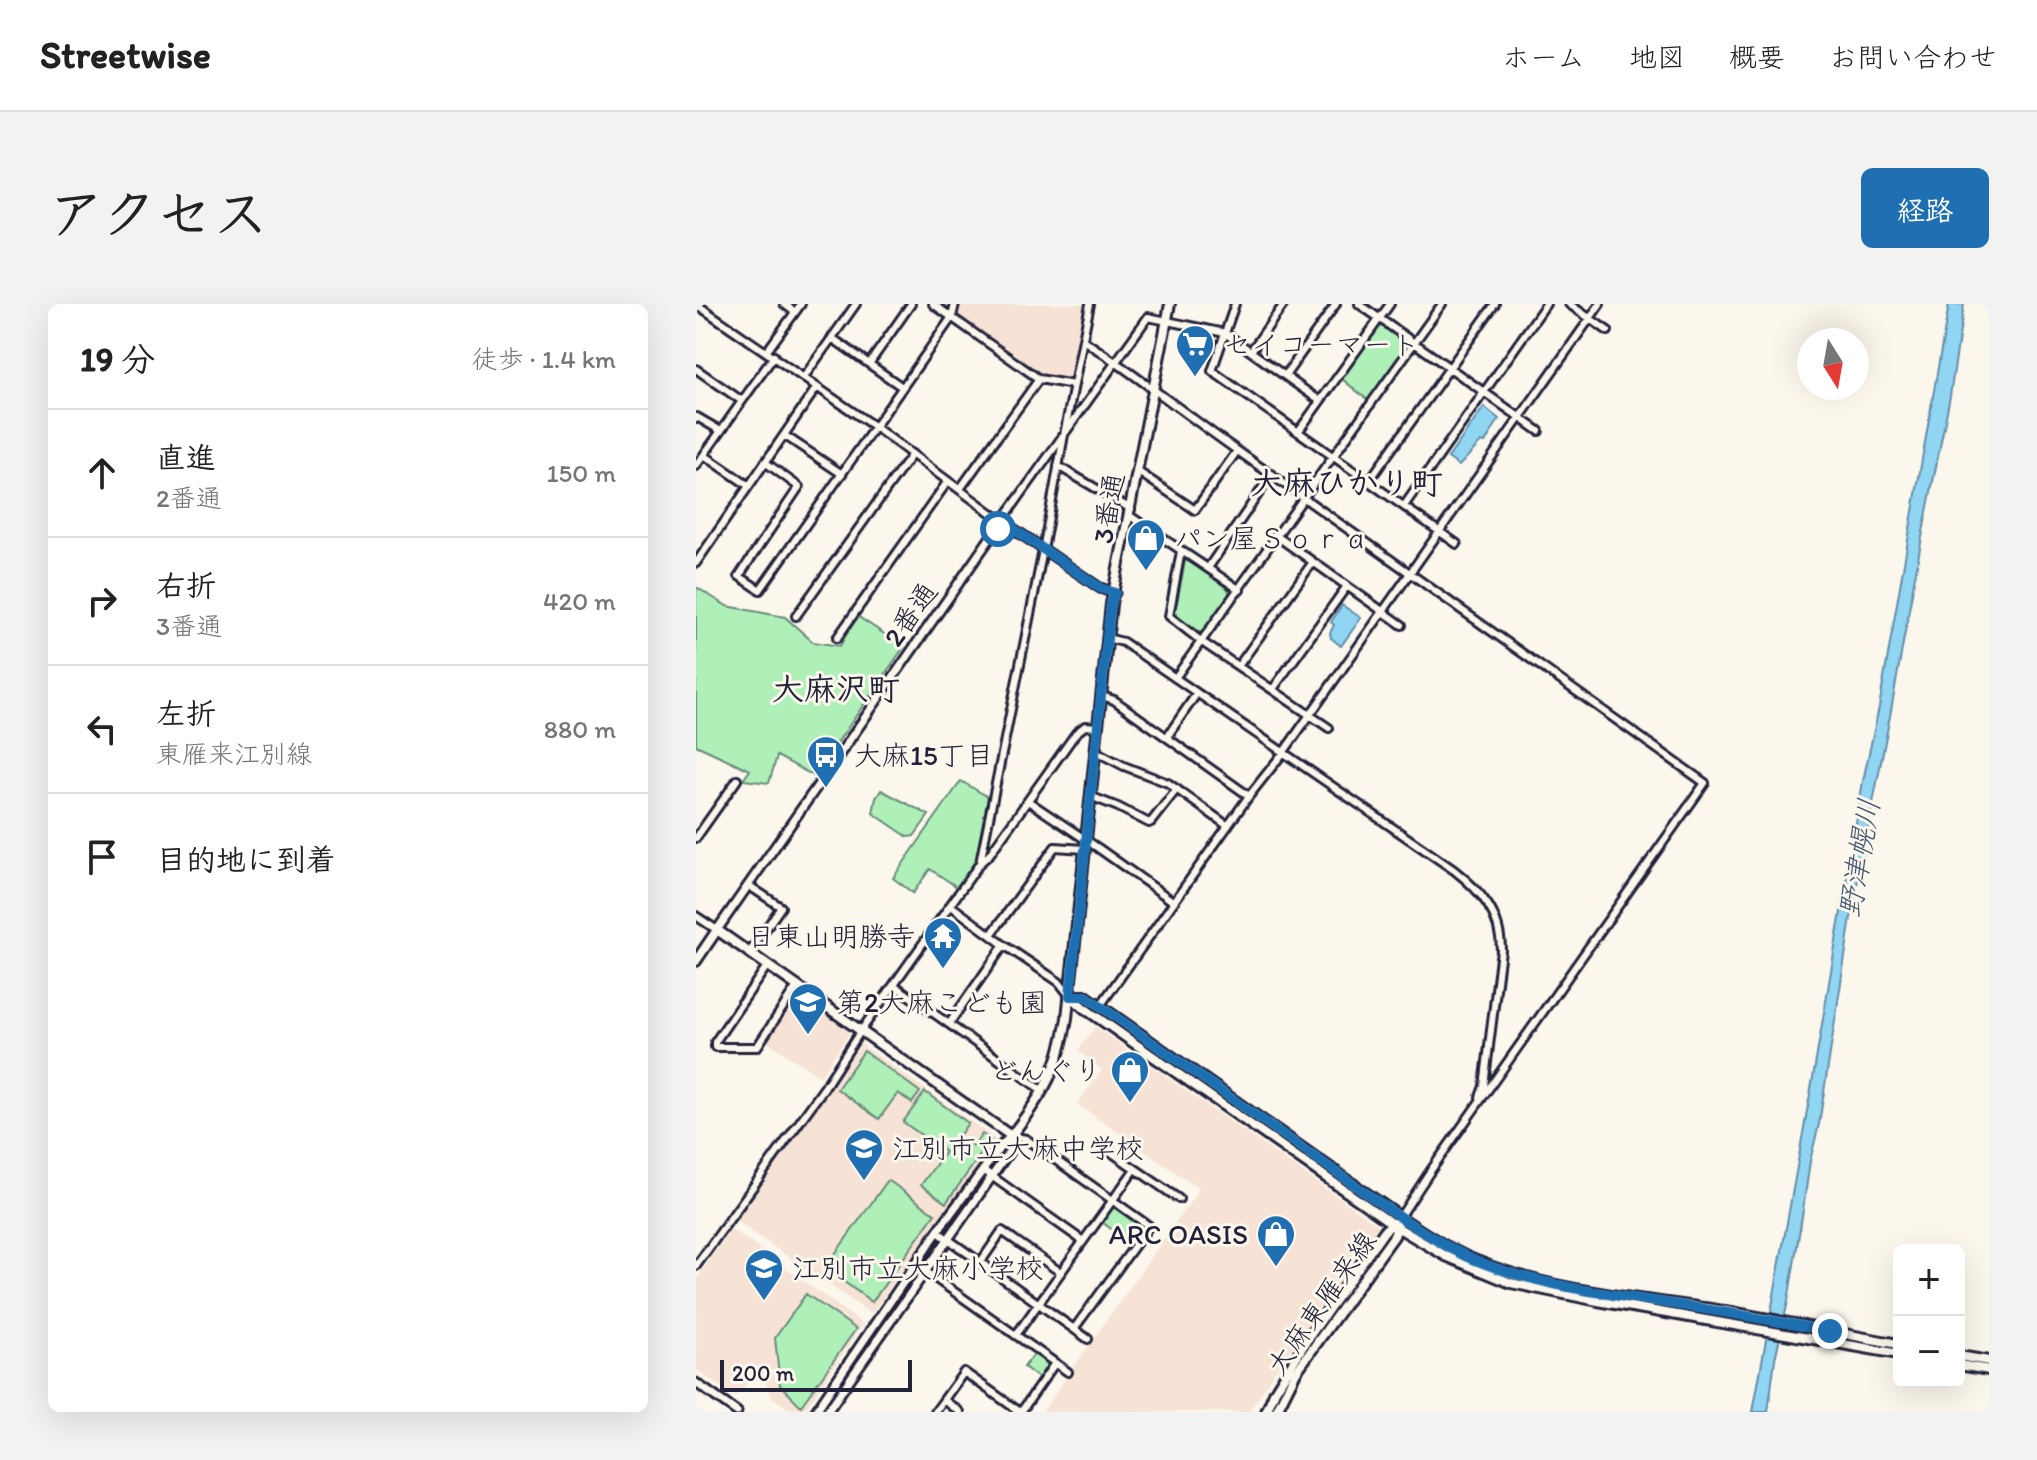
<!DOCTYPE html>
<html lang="ja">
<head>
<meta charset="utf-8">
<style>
	body { margin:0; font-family:Itim,"Klee One",sans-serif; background:#f2f2f2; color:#222 }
	.controls { position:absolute; right:24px; bottom:24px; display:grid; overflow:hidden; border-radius:12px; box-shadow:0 8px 32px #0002 }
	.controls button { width:72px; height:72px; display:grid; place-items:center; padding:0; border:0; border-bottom:2px solid #e0e0e0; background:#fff; color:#222; font:40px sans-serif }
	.compass { position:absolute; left:1101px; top:24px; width:72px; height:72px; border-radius:50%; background:#fff; box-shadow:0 8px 32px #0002; rotate:169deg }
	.scale { position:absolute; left:24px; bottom:20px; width:192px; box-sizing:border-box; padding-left:8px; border:4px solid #22223b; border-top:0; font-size:22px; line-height:28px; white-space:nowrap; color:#22223b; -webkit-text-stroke:6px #fbf7ec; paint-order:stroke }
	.stop { position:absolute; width:24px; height:24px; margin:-18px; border:6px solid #1f6fb2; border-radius:50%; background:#fff }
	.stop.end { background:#1f6fb2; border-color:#fff; box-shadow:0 2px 8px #0008 }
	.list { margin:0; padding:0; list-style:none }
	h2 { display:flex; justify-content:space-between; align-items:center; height:104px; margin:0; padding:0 32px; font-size:34px }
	h2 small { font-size:26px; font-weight:400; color:#767676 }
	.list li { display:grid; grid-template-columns:52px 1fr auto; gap:24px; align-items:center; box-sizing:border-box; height:128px; padding:0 32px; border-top:2px solid #e0e0e0 }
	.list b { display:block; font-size:30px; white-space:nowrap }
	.list p { margin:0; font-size:26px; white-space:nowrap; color:#767676 }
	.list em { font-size:26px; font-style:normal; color:#767676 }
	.icon { flex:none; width:44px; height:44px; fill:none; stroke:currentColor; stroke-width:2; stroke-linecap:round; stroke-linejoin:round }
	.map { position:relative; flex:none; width:1293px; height:1108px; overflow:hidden; border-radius:12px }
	header { display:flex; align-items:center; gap:48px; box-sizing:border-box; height:112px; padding:0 40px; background:#fff; border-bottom:2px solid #e0e0e0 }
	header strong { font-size:38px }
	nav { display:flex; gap:44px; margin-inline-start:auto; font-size:28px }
	.intro { display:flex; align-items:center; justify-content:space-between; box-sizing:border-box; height:192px; padding:0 48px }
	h1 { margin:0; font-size:56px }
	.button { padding:20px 36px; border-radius:12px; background:#1f6fb2; color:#fff; font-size:28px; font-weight:700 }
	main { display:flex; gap:48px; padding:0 48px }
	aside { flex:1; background:#fff; border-radius:12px; box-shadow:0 8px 32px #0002 }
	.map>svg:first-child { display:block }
	.built { fill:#f6e3d6 }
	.green { fill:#aff0b9; stroke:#68897a; stroke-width:2 }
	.water { fill:#90d5f2; stroke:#648da9; stroke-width:2 }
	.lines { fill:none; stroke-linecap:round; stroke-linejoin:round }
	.minor-casing { stroke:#22223b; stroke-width:12 }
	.tertiary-casing { stroke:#22223b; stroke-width:13 }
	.secondary-casing { stroke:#22223b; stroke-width:14 }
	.minor { stroke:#fbf7ec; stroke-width:6 }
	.tertiary { stroke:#fbf7ec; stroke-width:7 }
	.secondary { stroke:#fbf7ec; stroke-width:8 }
	.route { stroke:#1f6fb2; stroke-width:10 }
	.labels { text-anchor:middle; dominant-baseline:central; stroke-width:6; stroke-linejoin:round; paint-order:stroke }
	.poi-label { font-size:28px; fill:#22223b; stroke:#fbf7ec; text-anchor:start }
	.street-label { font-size:28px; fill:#22223b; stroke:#fbf7ec }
	.water-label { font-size:30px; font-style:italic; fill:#435872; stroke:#fbf7ec }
	.quarter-label { font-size:32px; font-weight:bold; fill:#22223b; stroke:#fbf7ec }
</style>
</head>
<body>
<header>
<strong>Streetwise</strong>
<nav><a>ホーム</a><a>地図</a><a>概要</a><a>お問い合わせ</a></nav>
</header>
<div class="intro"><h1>アクセス</h1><a class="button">経路</a></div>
<main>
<aside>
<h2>19 分<small>徒歩 · 1.4 km</small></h2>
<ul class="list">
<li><svg class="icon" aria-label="ahead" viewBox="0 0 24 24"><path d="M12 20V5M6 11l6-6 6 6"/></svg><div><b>直進</b><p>2番通</p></div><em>150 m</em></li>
<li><svg class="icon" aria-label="right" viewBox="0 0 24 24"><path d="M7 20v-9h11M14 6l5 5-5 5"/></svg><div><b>右折</b><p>3番通</p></div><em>420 m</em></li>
<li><svg class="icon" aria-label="left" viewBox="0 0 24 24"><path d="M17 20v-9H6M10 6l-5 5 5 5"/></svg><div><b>左折</b><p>東雁来江別線</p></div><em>880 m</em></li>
<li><svg class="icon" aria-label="arrive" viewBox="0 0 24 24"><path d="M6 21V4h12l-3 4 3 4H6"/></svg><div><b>目的地に到着</b></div></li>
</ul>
</aside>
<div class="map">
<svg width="1293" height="1108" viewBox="0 0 1293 1108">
	<rect width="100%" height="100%" fill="#fbf7ec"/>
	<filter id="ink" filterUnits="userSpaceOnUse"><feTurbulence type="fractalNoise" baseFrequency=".0125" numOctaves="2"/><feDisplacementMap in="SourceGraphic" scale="16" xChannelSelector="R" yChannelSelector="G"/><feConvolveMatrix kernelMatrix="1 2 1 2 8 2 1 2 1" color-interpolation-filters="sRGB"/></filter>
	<g filter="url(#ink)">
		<path class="built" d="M263,0H392L376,78L350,73L262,15L261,9Z
			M101,690L154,728L124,773L70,737Z
			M399,723L686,924L582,1063L553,1108H346L503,885L381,800L406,766L382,746Z
			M165,740L298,834V840L175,1010L39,916Z
			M35,925L167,1020L107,1108H97L76,1093L63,1066L39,1093L0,1066V976Z"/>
		<path class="green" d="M684,22H690L712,40L673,97L646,75Z
			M489,257H493L532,285L534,292L510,328L505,329L481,313L479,309Z
			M0,283L31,302L89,313L117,338L144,342L161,312L208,343L118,472L81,452L73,479L47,476L54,466L0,441Z
			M265,477L292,493L281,556L261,583L234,565L217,589L197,574Z
			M185,486L233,511L218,532L212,533L177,509L180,494Z
			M168,747L224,788L216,799L202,789L183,815L141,785Z
			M229,788L272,819L263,832L277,842L286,830L295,836L250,899L225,881L249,848L207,818Z
			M192,876L239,910L176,998L129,964Z
			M417,901L441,918L436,925L443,929L435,940L406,918Z
			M110,990L160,1025L105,1102L84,1081L79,1034Z
			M339,1049L351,1058L352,1064L344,1075L328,1063Z"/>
		<path class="water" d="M1253,0H1268L1254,92L1226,233L1194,412L1157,601L1123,820L1114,857L1107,906L1092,997L1079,1055L1072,1108H1057L1118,768L1167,477L1183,403Z
			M788,103L803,115L789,139L785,138L763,162L752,154Z
			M646,301L665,314L645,342L635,334L634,329L638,321L635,318Z"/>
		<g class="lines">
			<defs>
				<path id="minor" d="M0,0L179,123L306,217L452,13L529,29L624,97
					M88,0L99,8
					M237,0L343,75L378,81
					M539,0L516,67L761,240
					M663,0L843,127
					M873,0L912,27
					M136,34L206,83
					M387,36C439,70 488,109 539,145C697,256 852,368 1009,479L733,869L704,913
					M71,47L105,0
					M555,47L588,0
					M173,60L215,0
					M0,65L46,97
					M589,72L640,0
					M108,73L160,0
					M0,115L1,113L25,127
					M602,128L694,0
					M88,131L146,170
					M8,151L53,182
					M69,158L103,183L43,272L64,286L256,13L259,0
					M0,162L78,52
					M362,162L435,205
					M441,167L499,206L541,147
					M673,177L799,0
					M264,185L343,75
					M708,202L850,0
					M434,212L544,286
					M582,233L706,321
					M485,247L473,312L506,338L633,424
					M0,259L121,83
					M512,264L576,170
					M100,312L216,150
					M141,334L252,177
					M411,334L427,338L758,566C785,587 805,610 805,646L788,782L784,793
					M543,361L617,258
					M479,374L746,0
					M577,385L651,282
					M406,392L418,396L553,492
					M471,433L501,389
					M399,447L428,462L472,479L532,522
					M394,492L422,503L453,519L455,518L481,485
					M332,497L402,544L478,598
					M0,534L41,476
					M285,558L293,551L380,429L389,422L402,423
					M52,581L85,603L53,649
					M254,601L308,641L363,678L374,692
					M0,612L21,626
					M295,631L359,543L389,545
					M71,662L19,738V743H61L101,682
					M198,681L347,787
					M404,702L553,492L587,449L904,0
					M253,720L308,641
					M315,832L330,835L453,922L378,1025
					M412,846L483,895
					M287,866L387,937
					M242,928L392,1035
					M284,959L306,927L364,968
					M219,960L372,1068
					M0,962L128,784L164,728L284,559L347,246L368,131L394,0
					M320,1031L439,865
					M248,1096L264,1108
					M239,1108L268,1068L324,1108
					M325,1108L359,1059"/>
				<path id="tertiary" d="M21,626L306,217L404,284L419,289
					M0,1079L41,1108
					M119,1108L246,921L305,842L315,832
					M131,1108L313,848L315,834"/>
				<path id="secondary" d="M0,657L21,626L315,832C330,812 346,791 356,768C364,751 368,732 371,714L415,300L474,0
					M374,692L388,704L701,923L750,952L815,979L902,997L1203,1050
					M375,692H390L704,913C728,929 752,945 778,956C857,989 946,994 1029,1007C1087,1017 1145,1030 1203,1040
					M1263,1052L1293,1057
					M1263,1061L1293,1066
					M570,1108L579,1087L612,1034L689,926L698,919
					M580,1108L600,1068L698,932L702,921"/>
			</defs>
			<use href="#minor" class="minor-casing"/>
			<use href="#tertiary" class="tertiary-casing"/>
			<use href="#secondary" class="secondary-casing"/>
			<use href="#minor" class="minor"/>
			<use href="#tertiary" class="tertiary"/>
			<use href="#secondary" class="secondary"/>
		</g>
	</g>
	<g class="lines" filter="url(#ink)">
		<path class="route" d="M302,225L306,217L404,284L419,289L415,300L411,334L374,692H390L704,913C728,929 753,945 779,956C839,981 906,989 970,999C1025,1007 1079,1017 1134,1027"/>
	</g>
	<defs>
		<symbol id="supermarket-pin" viewBox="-11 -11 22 30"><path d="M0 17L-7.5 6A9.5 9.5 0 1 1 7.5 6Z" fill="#1f6fb2" stroke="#fbf7ec"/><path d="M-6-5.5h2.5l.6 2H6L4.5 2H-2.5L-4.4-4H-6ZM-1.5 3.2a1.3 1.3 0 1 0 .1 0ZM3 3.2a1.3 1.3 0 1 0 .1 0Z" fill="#fff"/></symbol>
		<symbol id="shop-pin" viewBox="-11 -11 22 30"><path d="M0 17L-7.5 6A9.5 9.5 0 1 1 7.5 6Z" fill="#1f6fb2" stroke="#fbf7ec"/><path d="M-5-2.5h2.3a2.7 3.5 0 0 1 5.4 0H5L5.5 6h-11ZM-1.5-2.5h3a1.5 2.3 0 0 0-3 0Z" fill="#fff"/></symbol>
		<symbol id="bus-pin" viewBox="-11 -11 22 30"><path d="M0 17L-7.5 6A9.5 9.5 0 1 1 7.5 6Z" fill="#1f6fb2" stroke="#fbf7ec"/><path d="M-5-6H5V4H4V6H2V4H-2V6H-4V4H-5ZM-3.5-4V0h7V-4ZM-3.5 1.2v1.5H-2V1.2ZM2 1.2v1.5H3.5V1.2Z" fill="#fff"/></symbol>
		<symbol id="temple-pin" viewBox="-11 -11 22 30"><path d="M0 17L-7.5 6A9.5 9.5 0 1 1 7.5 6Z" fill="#1f6fb2" stroke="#fbf7ec"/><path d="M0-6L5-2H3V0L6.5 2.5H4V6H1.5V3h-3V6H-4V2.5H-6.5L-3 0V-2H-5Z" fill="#fff"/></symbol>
		<symbol id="school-pin" viewBox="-11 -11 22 30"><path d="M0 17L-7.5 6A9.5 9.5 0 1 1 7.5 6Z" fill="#1f6fb2" stroke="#fbf7ec"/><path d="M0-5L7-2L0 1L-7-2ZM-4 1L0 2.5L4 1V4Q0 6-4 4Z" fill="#fff"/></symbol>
	</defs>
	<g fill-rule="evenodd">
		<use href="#supermarket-pin" x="477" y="18" width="44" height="60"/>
		<use href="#shop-pin" x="428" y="212" width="44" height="60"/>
		<use href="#bus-pin" x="108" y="429" width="44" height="60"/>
		<use href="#temple-pin" x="225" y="610" width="44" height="60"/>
		<use href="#school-pin" x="90" y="676" width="44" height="60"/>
		<use href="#shop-pin" x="412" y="744" width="44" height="60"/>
		<use href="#school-pin" x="146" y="822" width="44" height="60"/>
		<use href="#shop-pin" x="558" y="908" width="44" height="60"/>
		<use href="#school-pin" x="46" y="942" width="44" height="60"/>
	</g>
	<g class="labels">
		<g class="poi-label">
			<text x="527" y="40">セイコーマート</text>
			<text x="478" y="234">パン屋Ｓｏｒａ</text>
			<text x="158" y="451">大麻15丁目</text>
			<text x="219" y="632" text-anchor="end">日東山明勝寺</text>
			<text x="140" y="698">第2大麻こども園</text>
			<text x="406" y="766" text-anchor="end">どんぐり</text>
			<text x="196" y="844">江別市立大麻中学校</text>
			<text x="552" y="930" text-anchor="end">ARC OASIS</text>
			<text x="96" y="964">江別市立大麻小学校</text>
		</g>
		<g class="street-label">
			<text transform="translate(412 204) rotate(-80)">3番通</text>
			<text transform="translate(214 310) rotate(-55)">2番通</text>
			<text transform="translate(625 999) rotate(-55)">大麻東雁来線</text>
		</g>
		<g class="water-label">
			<text transform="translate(1163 554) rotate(-80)">野津幌川</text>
		</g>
		<g class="quarter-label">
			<text x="651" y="179">大麻ひかり町</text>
			<text x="140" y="385">大麻沢町</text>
		</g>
	</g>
</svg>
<div class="controls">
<button>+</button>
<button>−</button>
</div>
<svg class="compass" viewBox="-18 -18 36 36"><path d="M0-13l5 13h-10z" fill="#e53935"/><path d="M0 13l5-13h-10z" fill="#767676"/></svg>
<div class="scale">200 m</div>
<div class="stop" style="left:302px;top:225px"></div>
<div class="stop end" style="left:1134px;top:1027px"></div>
</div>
</main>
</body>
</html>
